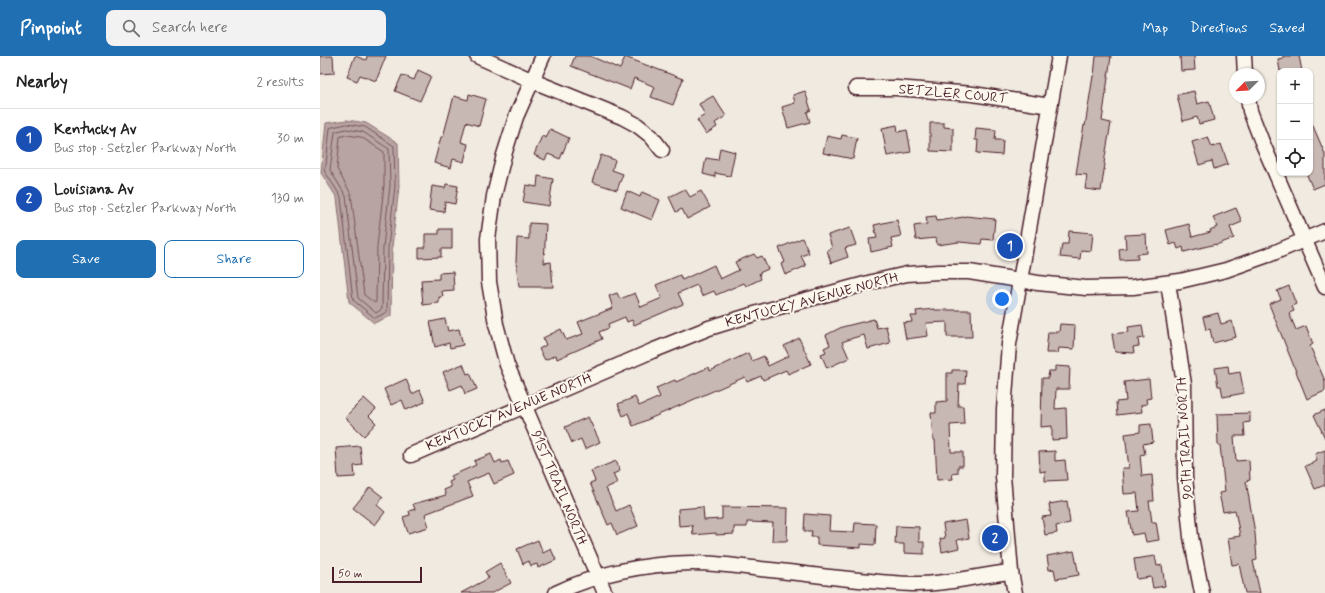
<!DOCTYPE html>
<html lang="en">
<head>
<meta charset="utf-8">
<style>
	body { margin:0; font-family:Mynerve,sans-serif; background:#f2f2f2; color:#222 }
	.controls { position:absolute; right:12px; top:12px; display:grid; overflow:hidden; border-radius:8px; box-shadow:0 1px 3px #0004 }
	.controls button { width:36px; height:36px; display:grid; place-items:center; padding:0; border:0; border-bottom:1px solid #e0e0e0; background:#fff; color:#222; font:20px sans-serif }
	.compass { position:absolute; left:909px; top:12px; width:36px; height:36px; border-radius:50%; background:#fff; box-shadow:0 1px 3px #0004; rotate:246deg }
	.scale { position:absolute; left:12px; bottom:10px; width:90px; box-sizing:border-box; padding-left:4px; border:2px solid #4a1f2b; border-top:0; font-size:11px; line-height:14px; white-space:nowrap; color:#4a1f2b; -webkit-text-stroke:3px #fbf7ec; paint-order:stroke }
	.you { position:absolute; left:682px; top:243px; width:14px; height:14px; margin:-10px; border:3px solid #fff; border-radius:50%; background:#1a73e8; box-shadow:0 0 0 6px #1a73e833 }
	.badge { display:grid; place-items:center; width:26px; height:26px; border-radius:50%; background:#1f6fb2; color:#fff; font-size:13px; font-weight:700 }
	.pin { position:absolute; translate:-50% -50%; border:2px solid #fff; box-shadow:0 1px 4px #0006 }
	.list { margin:0; padding:0; list-style:none }
	h2 { display:flex; justify-content:space-between; align-items:center; height:52px; margin:0; padding:0 16px; font-size:17px }
	h2 small { font-size:13px; font-weight:400; color:#767676 }
	.list li { display:grid; grid-template-columns:26px 1fr auto; gap:12px; align-items:center; box-sizing:border-box; height:60px; padding:0 16px; border-top:1px solid #e0e0e0 }
	.list b { display:block; font-size:15px; white-space:nowrap }
	.list p { margin:0; font-size:13px; white-space:nowrap; color:#767676 }
	.list em { font-size:13px; font-style:normal; color:#767676 }
	.actions { display:flex; gap:8px; padding:12px 16px }
	.actions a { flex:1; padding:9px 0; border:1px solid #1f6fb2; border-radius:8px; text-align:center; font-size:14px; color:#1f6fb2 }
	.actions .main { background:#1f6fb2; color:#fff }
	.icon { flex:none; width:22px; height:22px; fill:none; stroke:currentColor; stroke-width:2; stroke-linecap:round; stroke-linejoin:round }
	.map { position:relative; flex:none; width:1005px; height:537px; overflow:hidden }
	header { display:flex; align-items:center; gap:24px; box-sizing:border-box; height:56px; padding:0 20px; background:#1f6fb2; color:#fff }
	header strong { font-size:19px }
	nav { display:flex; gap:22px; margin-inline-start:auto; font-size:14px }
	.search { width:280px; height:36px; background:#f2f2f2; display:flex; align-items:center; gap:10px; box-sizing:border-box; padding:0 14px; border-radius:8px; color:#767676; font-size:15px }
	main { display:flex }
	aside { flex:1; background:#fff }
	.map>svg:first-child { display:block }
	.water { fill:#b8a4a2; stroke:#8c6f72 }
	.lines { fill:none; stroke-linecap:round; stroke-linejoin:round }
	.shore { stroke:#76545b; stroke-width:1 }
	.building { fill:#c8b8b3; stroke:#4a1f2b }
	.minor-casing { stroke:#4a1f2b; stroke-width:17 }
	.minor { stroke:#fbf7ec; stroke-width:14 }
	.labels { text-anchor:middle; dominant-baseline:central; stroke-width:4; stroke-linejoin:round; paint-order:stroke }
	.street-label { font-size:14px; fill:#4a1f2b; stroke:#fbf7ec }
</style>
</head>
<body>
<header>
<strong>Pinpoint</strong>
<div class="search"><svg class="icon" aria-label="search" viewBox="0 0 24 24"><circle cx="10" cy="10" r="6"/><path d="M15 15l6 6"/></svg>Search here</div>
<nav><a>Map</a><a>Directions</a><a>Saved</a></nav>
</header>
<main>
<aside>
<h2>Nearby<small>2 results</small></h2>
<ul class="list">
<li><span class="badge" style="background:#1a4fb4">1</span><div><b>Kentucky Av</b><p>Bus stop · Setzler Parkway North</p></div><em>30 m</em></li>
<li><span class="badge" style="background:#1a4fb4">2</span><div><b>Louisiana Av</b><p>Bus stop · Setzler Parkway North</p></div><em>130 m</em></li>
</ul>
<div class="actions"><a class="main">Save</a><a>Share</a></div>
</aside>
<div class="map">
<svg width="1005" height="537" viewBox="0 0 1005 537">
	<rect width="100%" height="100%" fill="#f0eae0"/>
	<filter id="ink" filterUnits="userSpaceOnUse"><feTurbulence type="fractalNoise" baseFrequency=".025" numOctaves="2"/><feDisplacementMap in="SourceGraphic" scale="8" xChannelSelector="R" yChannelSelector="G"/><feConvolveMatrix kernelMatrix="1 2 1 2 8 2 1 2 1" color-interpolation-filters="sRGB"/></filter>
	<g filter="url(#ink)">
		<path class="water" d="M27,64L46,67L78,87L79,131L72,191L71,260L54,267L29,246L17,142L1,117L6,67Z"/>
		<g class="lines">
			<path class="shore" d="M27,68L45,71L74,90L75,130L68,191L67,256L55,262L33,244L21,141L4,114L6,109L10,72Z
				M27,73L43,76L69,93L70,130L63,191L62,253L56,257L38,242L26,140L10,114L15,76Z
				M27,79L41,81L64,96V130L57,190L56,245L55,247L44,239L31,138L17,113L20,81Z"/>
		</g>
		<path class="building" d="M0,0H13L14,17L0,18Z
			M35,0L46,4L47,0H66L56,25L40,19L37,25L27,21Z
			M255,0H270L300,13L305,1L363,23L353,49L331,41L335,31L314,22L310,33L251,10Z
			M776,0H791L782,65L791,67L784,107L785,108L781,135L765,133L767,119L756,118L764,69L765,70L773,20H774Z
			M860,0H874L875,14L861,15Z
			M963,0H979L982,15H960L958,3L963,2Z
			M98,14L111,20L100,45L75,35L82,19L94,24Z
			M485,35L491,54L487,56L490,66L468,72L462,51L475,47L473,39Z
			M874,35L877,48L889,45L894,64L879,68L877,61L863,65L857,39Z
			M149,38L166,43L159,70L146,66L141,86L148,88L144,106L133,103L131,112L114,107L121,81H123L134,40L148,44Z
			M393,40L406,60L395,67L397,71L386,78L377,64L385,59L379,48Z
			M990,63L1005,98V128L993,133L986,117H990Z
			M610,67H624V71L633,72V96L610,95Z
			M577,69L578,76L587,74L591,96L567,100L562,72Z
			M656,72L676,74L675,84H683L682,99L657,97L658,84H655Z
			M230,73L249,82L240,103L228,98L225,104L214,99L222,80L226,82Z
			M522,79L537,82L533,103L503,97L507,80L521,83Z
			M888,81L892,91L901,88L908,108L894,113L892,105L879,109L872,86Z
			M400,92L415,96L410,120L395,117V121L383,118L386,102L398,104Z
			M281,99L295,104L292,114L303,118L297,134L272,126Z
			M218,120L233,123L229,150L203,146L206,129L217,131Z
			M126,128L138,130L135,148L125,146L124,156L109,154L112,130L125,132Z
			M365,133L370,141L381,135L390,151L367,163L362,153L356,156L349,141Z
			M307,135L320,141L322,136L340,144L332,164L301,151Z
			M916,152L922,166L910,171L914,182L896,189V188L864,196L863,191L858,193L856,187L850,189L846,174L869,168L872,181L891,176L890,174L897,171L893,161Z
			M616,160L617,165L644,161L645,160L675,163L673,184L662,183L661,188L639,186L617,189L616,182L596,184L594,170L607,168L606,161Z
			M577,164L581,180L571,182L573,191L551,196L549,183L557,182L554,169Z
			M209,167L226,168L224,207L231,206L233,231H199L196,206L197,182L209,183Z
			M530,172L536,189L525,192L528,201L511,207L507,194L512,192L508,179Z
			M119,173H132V193H121V201L99,202V192H105V178H119Z
			M749,175L773,177L771,195L761,194L760,203L740,201L742,188H748Z
			M826,178L827,197L817,198L818,203L800,204L799,193L806,192L805,179Z
			M482,182L489,197L481,200L486,210L465,219L461,208L465,206L459,192Z
			M434,198L437,202L442,200L448,213L439,217L441,223L426,230L424,227L396,239L394,235L382,240L377,229L358,237L363,248L314,269L312,264L307,266L305,261L288,268L289,272L279,276L282,283L237,303L236,299L225,304L219,293L226,289L223,282L241,273L246,284L263,278L258,266L293,252L289,240L297,237L300,243L315,237L321,251L342,242L336,229L360,219L362,224L394,209L400,223L419,214L415,206Z
			M133,216L134,234L122,235L123,241H119V247L103,249L101,224L119,223V217Z
			M969,230L976,248L972,250L974,255L969,257L976,274L986,270L993,288L990,290L1005,325V335L987,343L949,248L961,243L957,235Z
			M614,253L615,254H651L652,281H627V266L606,267L608,280L586,283L583,267L592,266L591,260H597L596,255Z
			M898,257L901,268L912,265L916,281L893,287L890,273L886,274L883,261Z
			M125,263L128,275L139,273L143,289L130,292L129,287L115,291L110,266Z
			M554,263L557,272L566,270L570,287L548,293L544,279L533,282L522,286L529,302L507,312L501,298L506,296L504,292L510,289L506,279L522,271Z
			M740,268L755,269L754,293L739,292L738,297H726L728,276H739Z
			M822,269L824,282L818,283L819,290L813,291L814,297L795,296L792,278L809,276L808,271Z
			M479,282L491,308L468,318L466,314L443,324L441,320L427,326L425,321L313,370L308,357L303,360L298,348L315,341L319,350L340,341L336,332L355,324L356,326L389,311L390,315L428,297L432,305L444,300L448,310L469,300L464,290Z
			M143,308L147,318L150,317L157,333L145,338L142,329L130,334L123,316Z
			M735,310L750,311L749,333H736L735,353L746,352L747,383L732,384V370L721,371L722,322H728L729,315H735Z
			M908,310L909,318L920,316L924,337L903,341L901,330H898L895,312Z
			M632,314H646L645,328H639L638,350H643L644,368L630,369L631,396H643V410H638V417L632,418L633,423L617,424L615,384H613L611,357H616V346L627,345V317H632Z
			M86,323L92,338L100,334L105,346L86,354L82,344L71,349L64,333Z
			M829,323L831,342L826,343L827,348L821,349L822,356L797,359L796,346L806,345L804,326Z
			M44,342L56,353L49,360L56,367L44,380L25,361Z
			M1005,354V382L994,359Z
			M930,357V366L924,367L925,380H914L916,405L929,404L930,424L926,425L935,477L937,504L933,505L940,537H925L919,508L912,509L908,482L920,480L915,454L903,456L899,437L905,436L900,389H898L897,358Z
			M268,361L280,386L265,393L261,383L252,387L245,371Z
			M831,368L833,386L823,388L825,398L820,399L822,420L832,419L834,445H829L832,466H836L839,484L826,486L824,477L812,479L808,456L819,455L817,437L804,438L802,412H809L805,378L820,376V369Z
			M40,390L42,409L34,410L35,421L18,422L16,392Z
			M1005,394V429L995,433L985,410L997,405L995,398Z
			M735,395V405L745,404L747,424L725,425V415L720,416L719,396Z
			M171,398L175,407L181,404L182,407L188,405L194,419L174,428L169,417L147,426L153,440L105,458L109,471L88,477L83,461L90,459L89,455L95,453L93,448L126,439L124,434L131,431L129,426L133,424L131,420L156,409L154,405Z
			M296,405L300,415L293,418L297,427L286,432L296,455L309,449L318,470L297,479L292,467L288,469L270,427L275,425L271,415Z
			M50,431L63,441L57,449L65,456L55,469L33,452Z
			M747,445L750,467L736,470L737,477L725,479L722,461L731,460L729,448Z
			M383,451L384,464L402,463V451L468,452L467,485H452L453,467L427,466V471H414V478L396,479V477L373,479L372,469L359,470L358,453Z
			M485,458L510,460L509,475L534,476L535,467L556,468L555,489L541,488V492L497,489V481H491L492,475H484Z
			M646,464L649,482L637,484L639,492L622,496L620,483L625,482L623,468Z
			M576,470L599,471V486H604V498L584,497V488H575Z
			M218,484L223,497L231,493L236,504L218,512L217,508L211,510L209,505L203,508L197,493Z
			M754,495L759,519L736,523L734,513L729,514L727,500Z
			M835,500L837,510L842,509L845,530L833,532L831,521L817,523L814,503Z
			M180,507L191,527L172,537H141L169,522L165,516Z"/>
		<g class="lines">
			<defs>
				<path id="minor" d="M157,0L213,25L302,61L317,69L331,80L342,94
					M223,0L196,61L184,99L174,140L168,183L169,226L176,268L187,309L285,537
					M924,0L925,18
					M536,32H576L653,38L730,50
					M928,42L930,55L942,86L1005,231
					M848,227L864,328L865,421L871,481L882,537
					M91,399L332,295L389,272L448,254L556,225L587,218L618,216H649L718,227L766,232L813,231L860,225L906,214L951,198L1005,175
					M236,537C278,517 325,508 371,507C394,507 418,510 441,513C491,518 542,526 592,528C626,529 658,519 691,516
					M695,537L691,516L683,420L684,354L689,288L739,0"/>
			</defs>
			<use href="#minor" class="minor-casing"/>
			<use href="#minor" class="minor"/>
		</g>
	</g>
	<g class="labels">
		<g class="street-label">
			<text transform="translate(633 38) rotate(5)">SETZLER COURT</text>
			<text transform="translate(492 244) rotate(-15)">KENTUCKY AVENUE NORTH</text>
			<text transform="translate(189 356) rotate(-23)">KENTUCKY AVENUE NORTH</text>
			<text transform="translate(865 382) rotate(-93)">90TH TRAIL NORTH</text>
			<text transform="translate(239 432) rotate(67)">91ST TRAIL NORTH</text>
		</g>
	</g>
</svg>
<div class="controls">
<button>+</button>
<button>−</button>
<button><svg class="icon" aria-label="locate" viewBox="0 0 24 24"><circle cx="12" cy="12" r="6"/><path d="M12 2v4M12 18v4M2 12h4M18 12h4"/></svg></button>
</div>
<svg class="compass" viewBox="-18 -18 36 36"><path d="M0-13l5 13h-10z" fill="#e53935"/><path d="M0 13l5-13h-10z" fill="#767676"/></svg>
<div class="scale">50 m</div>
<div class="you"></div>
<div class="pin badge" style="left:690px;top:190px;background:#1a4fb4">1</div>
<div class="pin badge" style="left:675px;top:482px;background:#1a4fb4">2</div>
</div>
</main>
</body>
</html>
